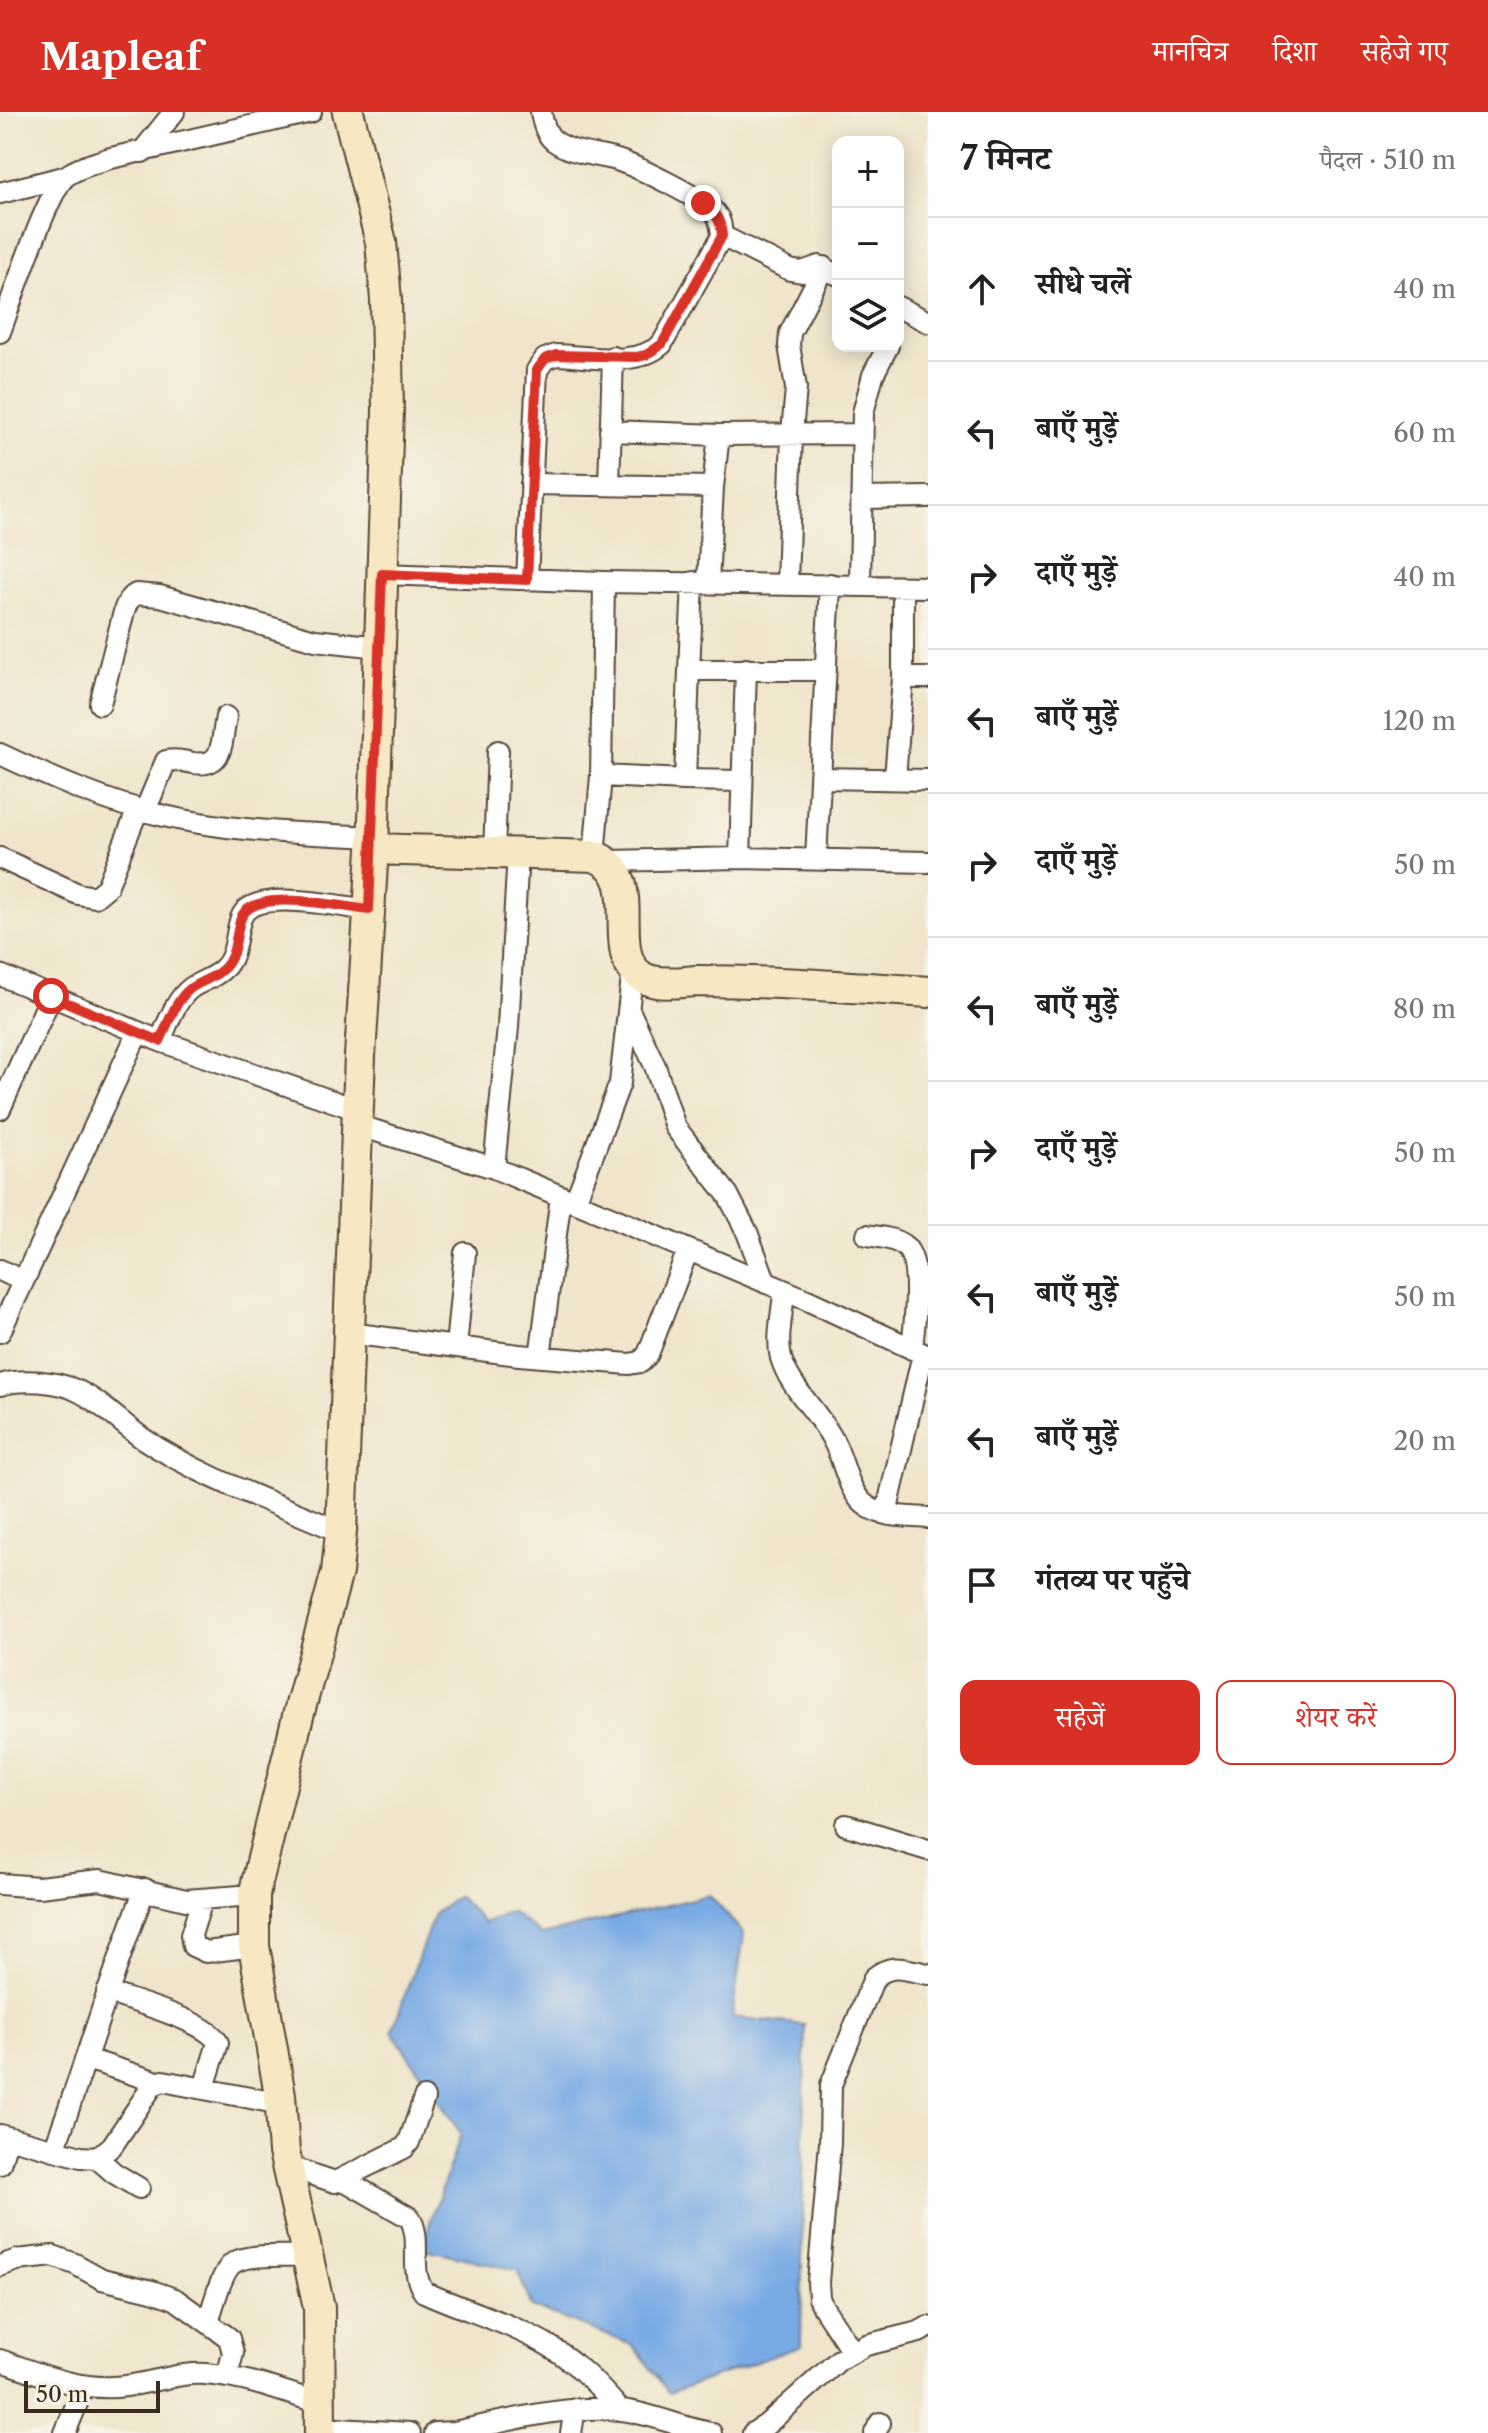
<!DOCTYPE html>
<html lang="hi">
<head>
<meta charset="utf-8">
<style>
	body { margin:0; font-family:"Libre Caslon Text","Noto Serif Devanagari",serif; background:#f2f2f2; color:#202124 }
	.controls { position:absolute; right:24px; top:24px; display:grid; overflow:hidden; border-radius:16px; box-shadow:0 4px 20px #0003 }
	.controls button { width:72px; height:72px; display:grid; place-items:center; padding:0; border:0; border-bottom:2px solid #e0e0e0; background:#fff; color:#202124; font:40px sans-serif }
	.scale { position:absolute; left:24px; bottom:20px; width:136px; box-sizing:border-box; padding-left:8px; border:4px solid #3b2a1e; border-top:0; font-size:22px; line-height:28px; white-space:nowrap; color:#3b2a1e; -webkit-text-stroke:6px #f7f3e8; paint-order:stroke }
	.stop { position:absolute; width:24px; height:24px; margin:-18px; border:6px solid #d93025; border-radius:50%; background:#fff }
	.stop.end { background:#d93025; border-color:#fff; box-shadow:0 2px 8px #0008 }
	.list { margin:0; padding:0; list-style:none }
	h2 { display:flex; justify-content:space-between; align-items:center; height:104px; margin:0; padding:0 32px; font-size:34px }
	h2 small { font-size:26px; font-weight:400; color:#757577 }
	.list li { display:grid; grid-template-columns:52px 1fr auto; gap:24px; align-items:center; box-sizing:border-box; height:144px; padding:0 32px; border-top:2px solid #e0e0e0 }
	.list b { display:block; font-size:30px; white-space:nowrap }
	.list em { font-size:26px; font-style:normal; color:#757577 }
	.actions { display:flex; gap:16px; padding:24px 32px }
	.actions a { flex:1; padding:18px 0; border:2px solid #d93025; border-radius:16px; text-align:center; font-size:28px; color:#d93025 }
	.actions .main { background:#d93025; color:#fff }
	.icon { flex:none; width:44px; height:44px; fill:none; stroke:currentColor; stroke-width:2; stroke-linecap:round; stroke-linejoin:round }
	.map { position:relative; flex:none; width:928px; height:2321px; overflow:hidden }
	header { display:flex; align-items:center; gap:48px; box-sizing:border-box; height:112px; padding:0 40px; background:#d93025; color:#fff }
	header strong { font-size:38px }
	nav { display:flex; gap:44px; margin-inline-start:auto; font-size:28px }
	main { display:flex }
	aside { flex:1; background:#fff }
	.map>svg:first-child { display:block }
	.water { fill:#79aae4; stroke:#5a6a81; stroke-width:2 }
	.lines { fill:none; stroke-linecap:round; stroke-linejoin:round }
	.street-casing { stroke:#564638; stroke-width:24 }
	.secondary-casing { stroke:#564638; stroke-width:34 }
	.street { stroke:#fff; stroke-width:20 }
	.secondary { stroke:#f7e8c3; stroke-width:30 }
	.route { stroke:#d93025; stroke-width:10 }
</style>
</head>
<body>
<header>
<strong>Mapleaf</strong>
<nav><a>मानचित्र</a><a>दिशा</a><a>सहेजे गए</a></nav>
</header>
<main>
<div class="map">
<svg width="928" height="2321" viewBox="0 0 928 2321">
	<rect width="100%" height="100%" fill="#f7f3e8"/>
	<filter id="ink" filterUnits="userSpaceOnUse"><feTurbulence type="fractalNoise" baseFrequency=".0125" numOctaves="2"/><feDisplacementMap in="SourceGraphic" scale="16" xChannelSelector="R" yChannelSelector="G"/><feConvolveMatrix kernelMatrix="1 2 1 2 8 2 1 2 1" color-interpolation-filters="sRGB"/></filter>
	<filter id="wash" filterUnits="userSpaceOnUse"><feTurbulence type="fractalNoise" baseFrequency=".006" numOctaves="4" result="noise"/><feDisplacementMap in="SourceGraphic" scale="32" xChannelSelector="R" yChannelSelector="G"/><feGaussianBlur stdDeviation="1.8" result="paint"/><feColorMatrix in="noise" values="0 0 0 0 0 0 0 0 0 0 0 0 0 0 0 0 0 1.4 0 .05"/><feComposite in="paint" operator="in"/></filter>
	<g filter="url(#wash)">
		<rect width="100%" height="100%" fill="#f0e5cb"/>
		<path class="water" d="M709,1783L744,1822L732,1905L805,1913L801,2234L669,2281L633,2233L532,2195L517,2158L421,2136L461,2022L392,1919L434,1802L458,1784L484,1811L511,1800L542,1823Z"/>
	</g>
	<g filter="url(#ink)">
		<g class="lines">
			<defs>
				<path id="street" d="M142,40L174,0
					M0,81L64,65
					M722,124L790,158L802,160L819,154L838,163
					M898,195L928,210
					M0,220C11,191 47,79 66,64C78,55 93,52 107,47L311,0
					M610,319L719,323L861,322
					M531,372L713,375
					M609,373L613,245
					M861,386L928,385
					M382,462L604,470L928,475
					M527,468L537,258L545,247L556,243C590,244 635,256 662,232L722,124C721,115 721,108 715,101C702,86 638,55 617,48C596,42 571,42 553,28C546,22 542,9 541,0
					M708,471L713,375L719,323
					M787,472L792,321L796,276L789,233L790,221L824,155
					M860,474L863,301L873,263L888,234
					M903,475V566H928
					M689,558L693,470
					M100,592L125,496L130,486L136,482L160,484L315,528L380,535
					M0,642C51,666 105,690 160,703C229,720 303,721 373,725
					M601,664L685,668L689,558H826
					M820,666L928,668
					M895,666L903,566
					M685,668L742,669
					M145,699L166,649C176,647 183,649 193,651C225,656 221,629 226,605
					M494,741L498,639
					M594,744L601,664L604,470
					M0,746L78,782L95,785L107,775L138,697
					M740,746L746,557
					M816,747L830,472
					M609,749L740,746L928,750
					M0,863L160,929L358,998
					M629,898L655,954L675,1015L728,1083L747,1120L766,1171
					M160,929C168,912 175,888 191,876C201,869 214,866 223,857C237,845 235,822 241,806C252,774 342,795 369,798
					M0,997L51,884
					M357,1013L494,1056L805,1187L928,1244
					M494,1056L508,915L518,741
					M575,1090L620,971L633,856
					M867,1123C878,1125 894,1126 903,1133C924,1147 914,1215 912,1237
					M0,1158L23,1169
					M784,1179C783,1199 776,1226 781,1246C790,1277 820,1301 834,1330C844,1349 847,1376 863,1391C879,1406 907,1404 928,1406
					M0,1220L138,920
					M349,1221L519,1243L629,1252L641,1250L648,1242L688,1138
					M456,1235L465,1141
					M540,1245L561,1084
					M0,1273C21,1266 58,1269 78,1279C101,1290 121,1311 142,1326C202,1366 275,1391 341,1420
					M886,1402L923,1242
					M846,1713L928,1738
					M0,1772L39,1775L100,1768L186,1788L254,1783
					M202,1788L191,1823L193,1834L206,1840L254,1834
					M107,1880C131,1889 208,1909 218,1931L204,1976
					M87,1947L157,1970
					M0,2023L81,2045L97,2046L112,2034L153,1973L163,1969L281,1992
					M54,2038C86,1951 111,1863 145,1777
					M97,2046L114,2061L139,2076
					M0,2052L8,2025
					M287,2054L335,2070L404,2036L409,2030L424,1986
					M344,2068L410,2106C423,2129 408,2158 424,2180C466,2199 512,2211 551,2235C578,2252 599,2274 620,2298
					M0,2154L17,2148L53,2144L75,2152L102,2167L152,2179L175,2187L229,2226L233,2241L227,2265
					M208,2210C213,2195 221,2161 232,2152C245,2141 289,2144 307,2144
					M852,2239L823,2195L819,2186L818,2170L830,2031L831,1973L874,1866C893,1850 905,1858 928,1862
					M0,2248C42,2263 81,2280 126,2274C152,2271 179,2260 205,2262C244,2265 282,2279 319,2291
					M320,2316L410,2321
					M65,2321L84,2274
					M435,2321L454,2320C508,2309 565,2292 621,2298C651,2301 681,2316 711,2321
					M571,2321L575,2297
					M753,2321L766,2313L839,2248L866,2233L919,2220L928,2215
					M875,2321L880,2311"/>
				<path id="secondary" d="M373,737L594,744C649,763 602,840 642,865C656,874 681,870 696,869C774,869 851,875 928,880
					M320,2321L319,2195L284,2040L280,1983L254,1834V1783L298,1604L337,1460L341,1420L360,944L373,737L388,299L386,188L381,130L348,0"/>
			</defs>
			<use href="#street" class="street-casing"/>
			<use href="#secondary" class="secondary-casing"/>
			<use href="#street" class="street"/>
			<use href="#secondary" class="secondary"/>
		</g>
	</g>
	<g class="lines" filter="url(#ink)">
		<path class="route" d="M51,884L160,929C168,912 175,888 191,876C201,869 214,866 223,857C237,845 235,822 241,806C253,774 342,795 369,798L382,462L527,468L537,258L545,247L556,243L637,245L646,243L662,232L722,124C721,108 716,101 703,91"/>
	</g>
</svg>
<div class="controls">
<button>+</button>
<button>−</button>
<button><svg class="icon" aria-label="layers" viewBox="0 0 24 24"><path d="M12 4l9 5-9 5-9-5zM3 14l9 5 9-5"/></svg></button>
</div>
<div class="scale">50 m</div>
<div class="stop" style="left:51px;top:884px"></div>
<div class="stop end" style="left:703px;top:91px"></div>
</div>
<aside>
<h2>7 मिनट<small>पैदल · 510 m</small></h2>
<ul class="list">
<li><svg class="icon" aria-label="ahead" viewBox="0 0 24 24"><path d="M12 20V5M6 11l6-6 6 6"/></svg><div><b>सीधे चलें</b></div><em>40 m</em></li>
<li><svg class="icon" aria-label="left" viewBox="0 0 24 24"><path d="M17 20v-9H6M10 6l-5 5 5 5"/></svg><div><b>बाएँ मुड़ें</b></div><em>60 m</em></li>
<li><svg class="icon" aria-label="right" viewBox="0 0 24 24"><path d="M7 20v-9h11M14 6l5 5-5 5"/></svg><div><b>दाएँ मुड़ें</b></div><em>40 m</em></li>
<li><svg class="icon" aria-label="left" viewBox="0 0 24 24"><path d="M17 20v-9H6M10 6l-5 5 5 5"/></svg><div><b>बाएँ मुड़ें</b></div><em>120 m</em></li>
<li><svg class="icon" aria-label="right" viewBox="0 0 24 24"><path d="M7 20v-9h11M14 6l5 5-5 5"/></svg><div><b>दाएँ मुड़ें</b></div><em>50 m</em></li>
<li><svg class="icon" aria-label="left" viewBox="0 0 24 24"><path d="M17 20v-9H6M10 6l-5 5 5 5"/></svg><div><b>बाएँ मुड़ें</b></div><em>80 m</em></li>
<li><svg class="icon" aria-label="right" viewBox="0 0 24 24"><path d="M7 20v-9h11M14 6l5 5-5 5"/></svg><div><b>दाएँ मुड़ें</b></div><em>50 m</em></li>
<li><svg class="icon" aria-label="left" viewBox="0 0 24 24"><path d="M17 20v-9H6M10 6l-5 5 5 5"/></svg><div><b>बाएँ मुड़ें</b></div><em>50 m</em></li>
<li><svg class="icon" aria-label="left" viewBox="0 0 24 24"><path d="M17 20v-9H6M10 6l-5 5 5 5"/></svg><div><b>बाएँ मुड़ें</b></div><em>20 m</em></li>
<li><svg class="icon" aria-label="arrive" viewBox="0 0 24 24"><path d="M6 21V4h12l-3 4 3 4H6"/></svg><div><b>गंतव्य पर पहुँचे</b></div></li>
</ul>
<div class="actions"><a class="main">सहेजें</a><a>शेयर करें</a></div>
</aside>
</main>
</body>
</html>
